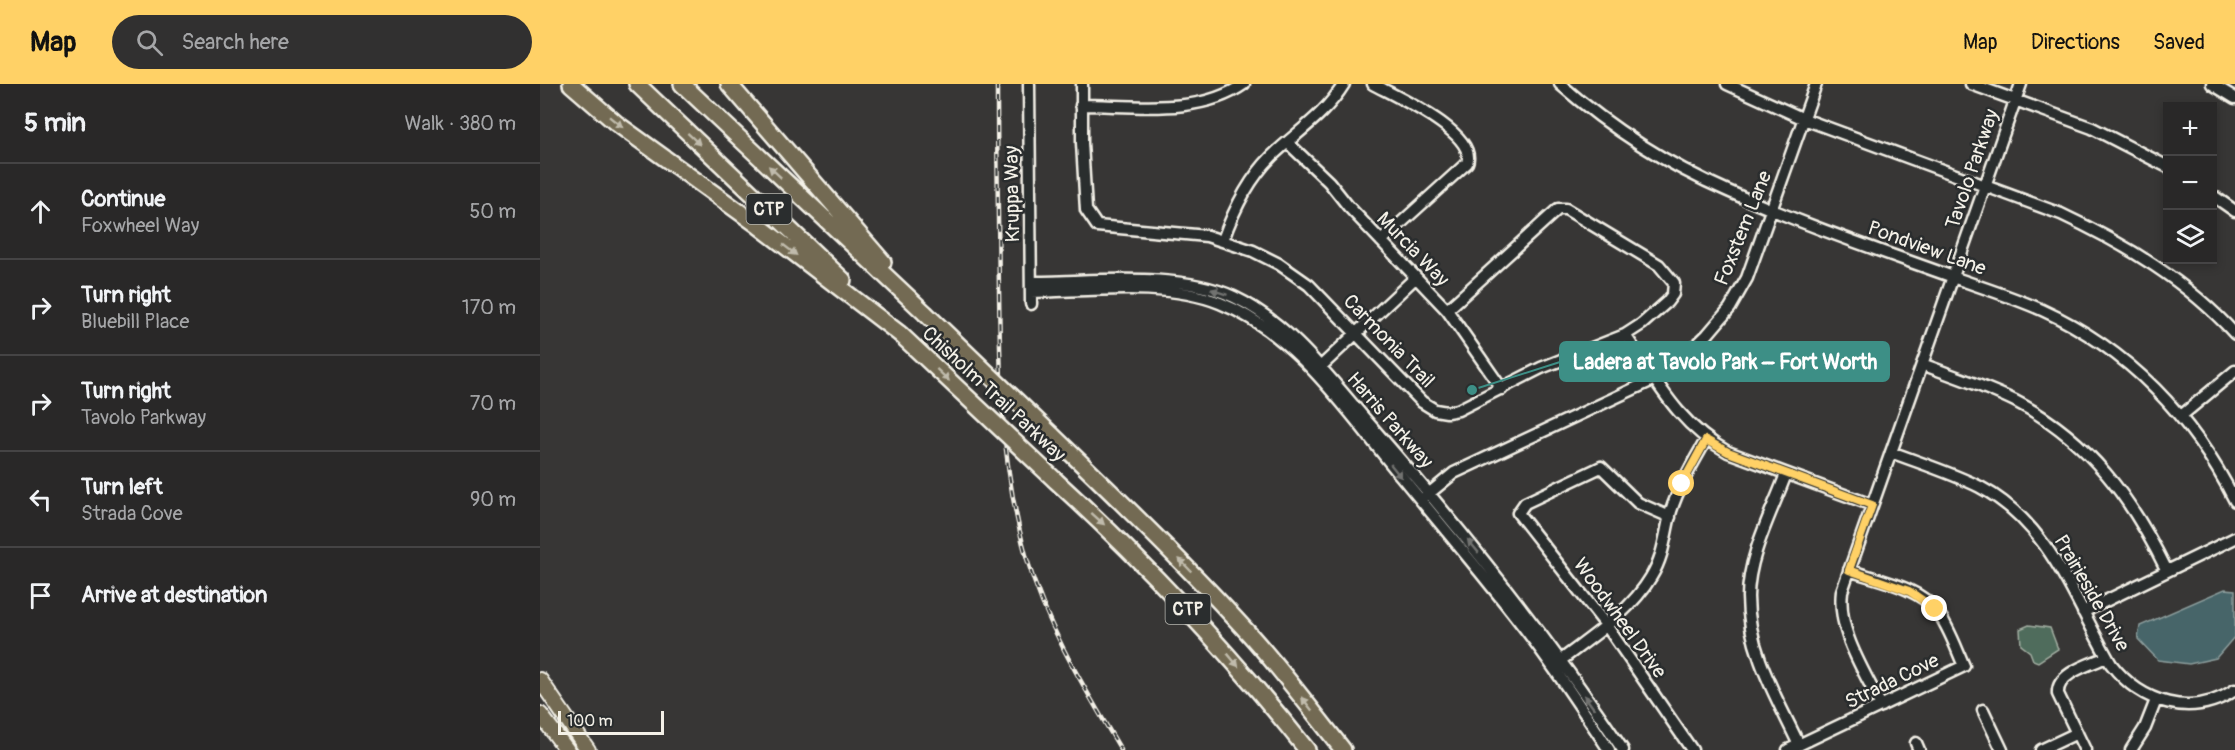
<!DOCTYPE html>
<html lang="en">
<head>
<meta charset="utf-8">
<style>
	body { margin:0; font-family:Pangolin,sans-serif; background:#313030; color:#f1f3f6 }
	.controls { position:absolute; right:18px; top:18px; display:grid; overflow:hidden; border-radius:0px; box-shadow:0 3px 9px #0003 }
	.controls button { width:54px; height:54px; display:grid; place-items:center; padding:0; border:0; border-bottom:2px solid #454445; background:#292828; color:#f1f3f6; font:30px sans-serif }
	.scale { position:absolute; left:18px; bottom:15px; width:106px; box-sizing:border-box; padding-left:6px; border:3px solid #f4f1e8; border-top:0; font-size:16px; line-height:21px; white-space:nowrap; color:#f4f1e8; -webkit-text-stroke:4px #2a2d2e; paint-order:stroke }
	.stop { position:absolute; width:18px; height:18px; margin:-14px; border:4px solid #ffd166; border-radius:50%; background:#fff }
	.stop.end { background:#ffd166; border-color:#fff; box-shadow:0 2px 6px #0008 }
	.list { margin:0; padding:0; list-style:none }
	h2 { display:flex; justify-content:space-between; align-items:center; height:78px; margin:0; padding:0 24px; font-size:26px }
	h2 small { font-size:20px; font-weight:400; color:#a5a6a8 }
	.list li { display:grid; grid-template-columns:39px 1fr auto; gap:18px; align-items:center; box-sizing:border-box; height:96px; padding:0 24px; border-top:2px solid #454445 }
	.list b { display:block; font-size:22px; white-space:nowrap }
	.list p { margin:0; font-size:20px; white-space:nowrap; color:#a5a6a8 }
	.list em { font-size:20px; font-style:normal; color:#a5a6a8 }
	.icon { flex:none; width:33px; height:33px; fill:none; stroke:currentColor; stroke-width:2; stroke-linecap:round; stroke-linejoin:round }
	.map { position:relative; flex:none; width:1695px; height:666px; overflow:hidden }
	header { display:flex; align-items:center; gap:36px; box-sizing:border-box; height:84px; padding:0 30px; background:#ffd166; color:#111 }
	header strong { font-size:28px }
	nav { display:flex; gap:33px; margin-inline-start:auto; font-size:21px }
	.search { width:420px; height:54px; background:#313030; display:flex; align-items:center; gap:15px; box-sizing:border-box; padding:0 21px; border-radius:33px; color:#a5a6a8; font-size:22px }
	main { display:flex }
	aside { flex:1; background:#292828 }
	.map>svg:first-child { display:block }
	.green { fill:#506c5b; stroke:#a2aea2; stroke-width:1.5 }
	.water { fill:#476569; stroke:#8c9d9c; stroke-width:1.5 }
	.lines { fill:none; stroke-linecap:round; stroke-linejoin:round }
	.minor-casing { stroke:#f4f1e8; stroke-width:15 }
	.major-casing { stroke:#f4f1e8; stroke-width:18 }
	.highway-casing { stroke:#f4f1e8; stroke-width:20 }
	.minor { stroke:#2a2d2e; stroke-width:10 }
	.major { stroke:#736b52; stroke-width:14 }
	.highway { stroke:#736b52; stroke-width:15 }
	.rail-casing { stroke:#f4f1e8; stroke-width:4.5 }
	.rail { stroke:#2a2d2e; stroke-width:2; stroke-dasharray:7; stroke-linecap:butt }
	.highway-bridge-casing { stroke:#f4f1e8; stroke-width:20; stroke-linecap:butt }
	.highway-bridge { stroke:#736b52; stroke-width:15 }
	.oneway { fill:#c0bbac }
	.oneway2 { fill:#71726f }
	.route { stroke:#ffd166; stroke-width:8 }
	.labels { text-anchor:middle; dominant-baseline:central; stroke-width:5; stroke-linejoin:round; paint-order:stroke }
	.shield { fill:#2a2d2e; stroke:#b7b6b0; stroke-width:1.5 }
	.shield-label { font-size:18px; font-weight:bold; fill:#f4f1e8 }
	.street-label { font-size:20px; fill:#f4f1e8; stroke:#2a2d2e }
	.leader { fill:none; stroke:#3d8f86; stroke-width:2 }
	.callout-dot { fill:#3d8f86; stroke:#2a2d2e; stroke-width:2 }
	.callout { fill:#3d8f86; stroke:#3d8f86; stroke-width:2 }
	.callout-label { font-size:21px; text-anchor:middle; font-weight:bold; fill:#fff }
</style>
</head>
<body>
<header>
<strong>Map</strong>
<div class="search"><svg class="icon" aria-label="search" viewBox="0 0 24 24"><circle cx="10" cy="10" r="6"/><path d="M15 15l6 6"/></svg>Search here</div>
<nav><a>Map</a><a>Directions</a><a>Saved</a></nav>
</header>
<main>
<aside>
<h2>5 min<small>Walk · 380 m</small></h2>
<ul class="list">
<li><svg class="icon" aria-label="ahead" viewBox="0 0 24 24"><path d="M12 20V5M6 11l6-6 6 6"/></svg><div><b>Continue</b><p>Foxwheel Way</p></div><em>50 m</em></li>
<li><svg class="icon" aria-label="right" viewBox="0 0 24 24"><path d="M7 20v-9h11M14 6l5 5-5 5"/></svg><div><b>Turn right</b><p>Bluebill Place</p></div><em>170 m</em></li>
<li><svg class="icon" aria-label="right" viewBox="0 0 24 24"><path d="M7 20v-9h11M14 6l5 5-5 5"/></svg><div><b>Turn right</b><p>Tavolo Parkway</p></div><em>70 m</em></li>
<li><svg class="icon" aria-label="left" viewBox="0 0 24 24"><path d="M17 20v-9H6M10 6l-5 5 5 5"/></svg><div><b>Turn left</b><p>Strada Cove</p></div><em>90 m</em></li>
<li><svg class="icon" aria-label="arrive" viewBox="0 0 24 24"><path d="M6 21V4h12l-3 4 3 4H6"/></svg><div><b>Arrive at destination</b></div></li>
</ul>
</aside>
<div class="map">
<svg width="1695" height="666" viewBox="0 0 1695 666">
	<rect width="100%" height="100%" fill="#373635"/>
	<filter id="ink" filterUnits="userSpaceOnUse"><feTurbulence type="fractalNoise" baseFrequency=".0167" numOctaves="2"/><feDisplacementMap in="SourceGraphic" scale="12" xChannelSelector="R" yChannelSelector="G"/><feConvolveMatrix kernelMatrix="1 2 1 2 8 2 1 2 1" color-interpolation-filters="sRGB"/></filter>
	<g filter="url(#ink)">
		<path class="green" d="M1489,541L1510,544L1518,565L1498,578L1493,576L1490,568L1481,561L1480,545Z"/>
		<path class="water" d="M1685,505L1695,506V552L1676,574L1649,580L1618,576L1598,555L1600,542Z"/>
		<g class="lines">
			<defs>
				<path id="minor" d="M489,0L491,220
					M542,0V59L546,126L557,142L667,152L713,167L739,180L769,201L882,318L895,326L907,328L918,326L1001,284L1085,251L1102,240L1127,218L1133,210L1134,199L1119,181L1026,125H1018L907,226
					M833,0C855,12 938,49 927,79L841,157
					M1020,0C1069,43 1128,81 1188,107C1261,140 1338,166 1413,193C1443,204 1473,213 1502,226C1588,265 1653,333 1695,417
					M1187,0L1264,35L1521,130C1585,160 1647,197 1695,250
					M1431,0L1552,44L1628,83
					M1672,0L1695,14
					M541,21C594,21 659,32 704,0
					M748,59L789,98L808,122L907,226L962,305
					M1672,111L1695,127
					M683,156C694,125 708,96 732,72C758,47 784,32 804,0
					M491,198C552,198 638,187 694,213C751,240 791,296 832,343C922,446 1007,552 1083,666
					M491,208C550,207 625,197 680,219C758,250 809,330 861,392C905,446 950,498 992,554C1019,590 1044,628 1069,666
					M1085,251C1116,296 1138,341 1188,368L1332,421
					M1382,280C1413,292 1445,302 1475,317C1549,355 1592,415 1627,487
					M775,288L875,194
					M1641,332L1695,287
					M1351,368C1380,379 1412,389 1440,403C1510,440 1534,516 1571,580C1601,619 1651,635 1695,606
					M1246,390C1232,428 1208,472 1208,513C1208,567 1237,614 1259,661
					M886,412L914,389L1115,295L1141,276L1167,251L1190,224L1207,194L1276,0
					M1130,433L1098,419L1061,383L985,419L978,429L1066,541L1152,666
					M1543,528L1695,454
					M1016,580C1049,554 1089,530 1111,493C1124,472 1125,450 1131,427C1139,402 1153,379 1166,356
					M1341,622C1324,586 1297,548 1302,507L1481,0
					M1443,626L1462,666
					M1376,659L1379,666
					M1248,666L1424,582C1416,564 1409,543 1397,527C1377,502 1337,496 1309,486
					M1501,666L1537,649
					M1545,666L1518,610C1516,589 1551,580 1567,573
					M1591,666L1605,644L1616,616"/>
				<path id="major" d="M0,596L48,666
					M0,630L27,666"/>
				<path id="highway" d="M31,0L76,39L219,142L360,250
					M97,0L303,196
					M142,0L385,229
					M189,0L343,178
					M512,351C580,417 648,482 711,552C744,589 773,628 803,666
					M515,396C607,480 690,569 767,666"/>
			</defs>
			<use href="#minor" class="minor-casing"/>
			<use href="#major" class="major-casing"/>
			<use href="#highway" class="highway-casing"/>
			<use href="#minor" class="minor"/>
			<use href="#major" class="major"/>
			<use href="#highway" class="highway"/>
			<defs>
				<path id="rail" d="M457,0C457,68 458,136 459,205C460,298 461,384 487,475C507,544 545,605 581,666"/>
			</defs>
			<use href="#rail" class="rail-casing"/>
			<use href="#rail" class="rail"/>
			<defs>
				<path id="highway-bridge" d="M385,229L512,351
					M360,250L515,396"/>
			</defs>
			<use href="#highway-bridge" class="highway-bridge-casing"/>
			<use href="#highway-bridge" class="highway-bridge"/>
		</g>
		<defs><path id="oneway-solid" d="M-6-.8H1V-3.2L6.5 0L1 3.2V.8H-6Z" transform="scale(1.5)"/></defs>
		<g class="oneway">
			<use href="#oneway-solid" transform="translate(76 38) rotate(39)"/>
			<use href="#oneway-solid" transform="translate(154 55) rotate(43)"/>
			<use href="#oneway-solid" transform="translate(235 88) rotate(-137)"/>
			<use href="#oneway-solid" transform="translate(250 166) rotate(38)"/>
			<use href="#oneway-solid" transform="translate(403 291) rotate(43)"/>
			<use href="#oneway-solid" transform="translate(558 435) rotate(42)"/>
			<use href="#oneway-solid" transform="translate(645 481) rotate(-134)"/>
			<use href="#oneway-solid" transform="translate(693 576) rotate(50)"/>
			<use href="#oneway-solid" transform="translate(767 620) rotate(-128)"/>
		</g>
		<g class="oneway2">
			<use href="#oneway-solid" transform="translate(679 208) rotate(-161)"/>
			<use href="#oneway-solid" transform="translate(856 387) rotate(51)"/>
			<use href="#oneway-solid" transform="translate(933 462) rotate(-130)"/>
			<use href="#oneway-solid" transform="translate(1049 618) rotate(-126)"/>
		</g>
	</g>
	<g class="lines" filter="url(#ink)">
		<path class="route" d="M1142,400L1166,356L1188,368L1332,421L1309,486L1369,507L1395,525"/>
	</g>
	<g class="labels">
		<g class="shield">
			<rect x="206.5" y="110" width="45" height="30" rx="4.5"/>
			<rect x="625.5" y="510" width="45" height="30" rx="4.5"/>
		</g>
		<g class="shield-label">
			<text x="229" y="125">CTP</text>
			<text x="648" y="525">CTP</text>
		</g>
		<g class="street-label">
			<text transform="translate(1432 85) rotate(-71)">Tavolo Parkway</text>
			<text transform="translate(472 110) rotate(-91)">Kruppa Way</text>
			<text transform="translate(1203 144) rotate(-68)">Foxstem Lane</text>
			<text transform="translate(1387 164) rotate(20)">Pondview Lane</text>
			<text transform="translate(873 165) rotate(46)">Murcia Way</text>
			<text transform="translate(849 257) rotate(46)">Carmonia Trail</text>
			<text transform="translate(454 310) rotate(43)">Chisholm Trail Parkway</text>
			<text transform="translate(850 336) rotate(49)">Harris Parkway</text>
			<text transform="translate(1552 509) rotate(60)">Prairieside Drive</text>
			<text transform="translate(1080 534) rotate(54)">Woodwheel Drive</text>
			<text transform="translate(1352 597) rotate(-26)">Strada Cove</text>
		</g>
	</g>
	<path class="leader" d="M932 306L1020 278"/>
	<circle class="callout-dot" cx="932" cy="306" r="6"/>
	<rect class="callout" x="1020" y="258" width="329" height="39" rx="6"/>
	<g class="callout-label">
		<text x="1185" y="285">Ladera at Tavolo Park – Fort Worth</text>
	</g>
</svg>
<div class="controls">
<button>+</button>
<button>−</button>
<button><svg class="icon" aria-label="layers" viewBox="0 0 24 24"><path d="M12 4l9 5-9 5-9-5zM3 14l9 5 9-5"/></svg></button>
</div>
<div class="scale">100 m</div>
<div class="stop" style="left:1142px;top:400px"></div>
<div class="stop end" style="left:1395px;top:525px"></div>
</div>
</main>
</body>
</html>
